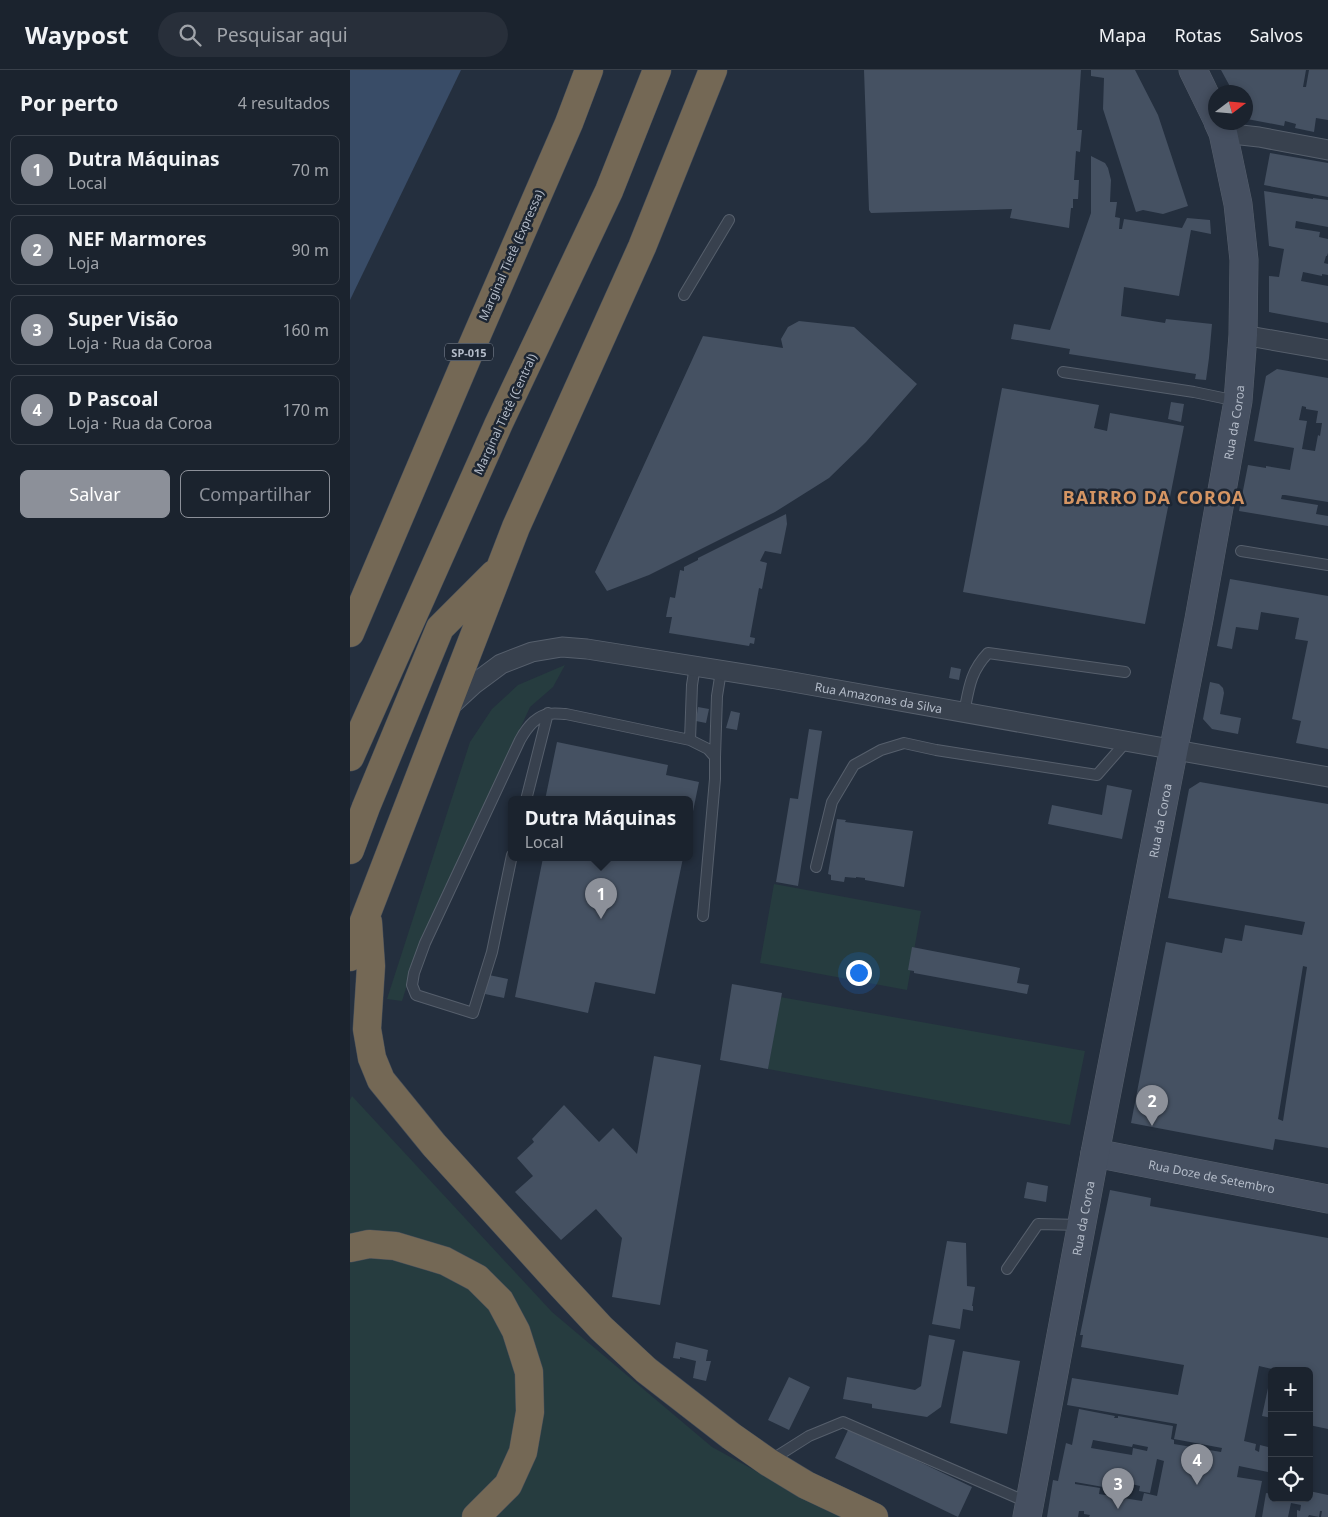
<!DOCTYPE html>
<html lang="pt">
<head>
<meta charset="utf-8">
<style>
	body { margin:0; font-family:"Noto Sans",sans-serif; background:#282f3a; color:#f1f3f6 }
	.controls { position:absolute; right:15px; bottom:15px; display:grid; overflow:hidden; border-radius:8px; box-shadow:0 2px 8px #0003 }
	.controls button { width:45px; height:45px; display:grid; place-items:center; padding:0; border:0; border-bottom:1px solid #39404a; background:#1b232e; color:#f1f3f6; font:25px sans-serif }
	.compass { position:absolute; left:858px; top:15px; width:45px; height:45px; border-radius:50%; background:#1b232e; box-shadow:0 2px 8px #0003; rotate:74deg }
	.you { position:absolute; left:508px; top:902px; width:18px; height:18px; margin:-12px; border:4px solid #fff; border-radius:50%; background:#1a73e8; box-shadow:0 0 0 8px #1a73e833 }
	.badge { display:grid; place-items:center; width:32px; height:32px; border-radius:50%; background:#8c9099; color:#fff; font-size:16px; font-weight:700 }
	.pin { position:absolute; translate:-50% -41px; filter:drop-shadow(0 1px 2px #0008) }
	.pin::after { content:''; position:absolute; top:26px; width:18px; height:15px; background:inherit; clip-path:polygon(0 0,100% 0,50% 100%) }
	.popup { position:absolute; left:158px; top:726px; width:185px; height:65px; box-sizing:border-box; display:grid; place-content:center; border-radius:8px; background:#1b232e; filter:drop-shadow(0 1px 4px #0005); font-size:16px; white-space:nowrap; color:#a0a4aa }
	.popup b { font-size:19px; color:#f1f3f6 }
	.popup::after { content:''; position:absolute; left:50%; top:100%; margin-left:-10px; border:10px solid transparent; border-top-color:#1b232e }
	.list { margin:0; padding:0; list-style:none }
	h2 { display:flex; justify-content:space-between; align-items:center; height:65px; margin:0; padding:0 20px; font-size:21px }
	h2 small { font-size:16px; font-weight:400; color:#a0a4aa }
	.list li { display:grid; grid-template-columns:32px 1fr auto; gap:15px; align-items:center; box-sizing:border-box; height:70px; margin:0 10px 10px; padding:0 10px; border:1px solid #39404a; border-radius:8px }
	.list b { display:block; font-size:19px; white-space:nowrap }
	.list p { margin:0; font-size:16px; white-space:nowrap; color:#a0a4aa }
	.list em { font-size:16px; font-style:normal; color:#a0a4aa }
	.actions { display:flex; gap:10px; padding:15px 20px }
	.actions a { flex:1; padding:11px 0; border:1px solid #8c9099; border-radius:8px; text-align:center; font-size:18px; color:#8c9099 }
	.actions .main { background:#8c9099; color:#fff }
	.icon { flex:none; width:28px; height:28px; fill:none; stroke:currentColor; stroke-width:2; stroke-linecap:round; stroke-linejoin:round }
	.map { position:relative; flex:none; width:978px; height:1447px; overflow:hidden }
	header { display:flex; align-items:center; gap:30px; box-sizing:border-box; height:70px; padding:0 25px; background:#1b232e; border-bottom:1px solid #39404a }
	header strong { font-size:24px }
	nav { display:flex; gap:28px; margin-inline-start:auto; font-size:18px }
	.search { width:350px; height:45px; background:#282f3a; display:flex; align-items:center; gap:12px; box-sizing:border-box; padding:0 18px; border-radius:28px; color:#a0a4aa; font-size:19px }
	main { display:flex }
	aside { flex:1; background:#1b232e }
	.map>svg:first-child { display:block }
	.green { fill:#263c3f }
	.water { fill:#394c67 }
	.building { fill:#455162; fill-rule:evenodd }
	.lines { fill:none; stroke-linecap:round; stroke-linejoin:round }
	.lane-casing { stroke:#565f6c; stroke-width:12 }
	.street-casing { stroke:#565f6c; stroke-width:21 }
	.secondary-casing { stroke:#565f6c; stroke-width:29 }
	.highway-casing { stroke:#434c59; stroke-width:29 }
	.lane { stroke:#38414e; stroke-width:10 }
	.street { stroke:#38414e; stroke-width:19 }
	.secondary { stroke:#465061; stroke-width:28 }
	.highway { stroke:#746855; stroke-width:28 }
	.labels { text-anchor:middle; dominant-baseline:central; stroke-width:5; stroke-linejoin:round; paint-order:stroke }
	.shield { fill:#1d2633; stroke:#878f9c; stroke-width:1 }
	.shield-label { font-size:11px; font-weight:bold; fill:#b4bcc9 }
	.street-label { font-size:12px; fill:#b4bcc9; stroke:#1d2633 }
	.district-label { font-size:18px; font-weight:bold; letter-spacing:1px; fill:#d59563; stroke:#1d2633 }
</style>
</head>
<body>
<header>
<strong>Waypost</strong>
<div class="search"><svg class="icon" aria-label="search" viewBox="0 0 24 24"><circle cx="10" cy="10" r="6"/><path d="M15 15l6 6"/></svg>Pesquisar aqui</div>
<nav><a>Mapa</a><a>Rotas</a><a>Salvos</a></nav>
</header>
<main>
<aside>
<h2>Por perto<small>4 resultados</small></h2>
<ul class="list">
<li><span class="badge">1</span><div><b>Dutra Máquinas</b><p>Local</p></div><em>70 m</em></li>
<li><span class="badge">2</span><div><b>NEF Marmores</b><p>Loja</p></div><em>90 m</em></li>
<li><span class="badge">3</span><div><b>Super Visão</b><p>Loja · Rua da Coroa</p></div><em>160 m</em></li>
<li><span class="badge">4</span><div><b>D Pascoal</b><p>Loja · Rua da Coroa</p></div><em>170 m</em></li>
</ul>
<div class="actions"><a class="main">Salvar</a><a>Compartilhar</a></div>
</aside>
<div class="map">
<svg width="978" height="1447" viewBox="0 0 978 1447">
	<rect width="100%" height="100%" fill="#242f3e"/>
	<path class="green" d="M215,595L203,617L180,637L67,884L52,931L37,929L120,672L142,639L168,615Z
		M424,814L571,841L557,920L410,893Z
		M430,927L735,981L720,1055L418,999Z
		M2,1026L202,1242L362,1377L448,1424L503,1447H0V1030Z"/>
	<path class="water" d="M0,0H111L0,230Z"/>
	<path class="building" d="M514,0H731L727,60H732L730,82L726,81L724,110H729L728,129H723V138H721L719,158L660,148L662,139L521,143L519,140Z
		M741,0H785L808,45L838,136L813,144L793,140L786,142L753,39L754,8L741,6Z
		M871,0H956L953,17H956L959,0H978V50L966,48L964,62L945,58L946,54L935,51L934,56L897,49L896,46V22H883Z
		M920,83L978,93V127L914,115Z
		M741,86L755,93L758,98L761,110L760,132H767L765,147L770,148L769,159H772L774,149L832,158L837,148L860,150L861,164L841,160L829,226L774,217L771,246L815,253L816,249L862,254L859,288L856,310L845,309L846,304L719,284L720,279L661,269L664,254L700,260L741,143Z
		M914,121L963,129V128L978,130V157L946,151L945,158L970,162L969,167L978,169V183L977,186H976L974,193L978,194V205L972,204V206L953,202L951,211L978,216V253L919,242V206L929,207L934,179L919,176Z
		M449,251L504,257L567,314L516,372L479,408L425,442L299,505L257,521L245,502L353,266L433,278L431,269L438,257Z
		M927,299L978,308V432L935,425H932L931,429L968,435L966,444L978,446V456L889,441L898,395L916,398V396L940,400L944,378L904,371L916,306ZM952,336L956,337V339L968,341L966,353H972L970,366L968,365L965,381L952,379L957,351L949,350Z
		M652,318L749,335L744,358L757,361L760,343L834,356L795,554L613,522Z
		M821,332L834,334L831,352L818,349Z
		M436,444L437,454L431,484L415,481L410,491L417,493L412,519L409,518L400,567L405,568L404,574L400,573L399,576L319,563L322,547H316L320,527L325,528L330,500L334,501V497L348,490V488Z
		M880,509L978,526V679L946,673L951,651L942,649L958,571L945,569L949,548L911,542L908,560L886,557L882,579L867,576Z
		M601,597L611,599L609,610L599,608Z
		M860,612L869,614L873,618L874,623L870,644L891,648L888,664L862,659L853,649Z
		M348,637L359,639L356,653L346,651Z
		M381,641L390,643L387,660L376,658Z
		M459,659L472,661L448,816L426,812L440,728L448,729Z
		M207,672L318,695L316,705L349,712L341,751L340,730H195Z
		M850,712L978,734V1078L925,1069L923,1080L781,1053L816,872L872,883L875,868L892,871L895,855L952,865L955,852L818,828L839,719ZM953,896L957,897L933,1051L928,1049Z
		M757,715L782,720L772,769L698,754L702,735L752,745Z
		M487,749L496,750L495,752L563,761L554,817L515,810V808L506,807V808L495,807L494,812L481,810V805L478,804Z
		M193,788H333L305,924L245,912L238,943L165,927Z
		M562,877L670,898L667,913L679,915L677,924L564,903V901L558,900Z
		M139,905L158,909L154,928L135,924Z
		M382,914L432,923L418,999L370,990Z
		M304,986L351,995L310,1235L262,1227L272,1168L246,1139L211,1170L165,1122L183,1106L167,1088L184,1072L182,1069L214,1035L249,1072L263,1058L287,1084Z
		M677,1112L698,1116L696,1132L674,1128Z
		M760,1120L801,1128L800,1136L978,1168V1359L959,1355V1301H921L922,1299L909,1296L894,1371L906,1374L905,1380L909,1382L910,1375L922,1378L918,1402L889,1396L887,1407L912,1411L905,1447H739L740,1445L734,1444V1441H729L728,1447H697L703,1410L708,1411L716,1373L722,1375L729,1339L765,1346L764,1348H768V1346L823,1356L821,1369L824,1370V1374L871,1382L872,1378L824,1369L827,1354L717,1335L722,1308L828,1325L834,1295L731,1277L733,1265H730ZM743,1370L782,1377L783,1374L798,1377L797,1381L783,1378L782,1385L741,1378ZM807,1389L814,1391L807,1426L794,1423L792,1431L749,1424L750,1418L725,1414V1412L776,1421L777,1413L790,1416L789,1421L800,1423Z
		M597,1171L616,1173L617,1216L625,1217L622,1236H623V1241L613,1239L610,1259L582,1254Z
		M579,1265L605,1270L591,1337L577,1347L522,1338V1334L493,1329L497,1307L565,1320L571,1316Z
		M326,1272L358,1280L356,1291H361L356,1311L343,1308L346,1291L330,1287V1289L323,1288Z
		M613,1281L670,1291L657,1364L600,1353Z
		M921,1304H922V1348L912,1346Z
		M439,1307L460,1317L439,1360L418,1350Z
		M499,1358L622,1417L608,1447L485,1388Z
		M959,1421L978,1425V1447H971L972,1441H970L969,1447L959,1445L958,1447H947V1440L950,1441L951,1435L941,1433L938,1447H912L916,1423L922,1424V1428H959Z"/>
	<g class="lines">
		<defs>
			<path id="lane" d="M334,225L379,150
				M713,302L844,322L887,331
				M891,481L978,495
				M614,643C619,618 620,602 638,583L775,602
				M340,670L342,615L345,596
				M365,687L367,626L371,601
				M176,730L198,643
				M162,785L142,882L123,943L66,925L62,915L64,903L75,873L170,670C176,659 186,646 199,644C204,643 211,644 216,644L340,670L358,679L365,687V709L353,846
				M466,797L482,732L504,695L531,680L554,673L586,680L747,705L776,672
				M657,1199L688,1154L731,1155
				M421,1390L459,1366L493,1352L677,1432"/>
			<g id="street">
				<path d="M873,63L909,67L978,80"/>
				<path d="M893,265L978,280"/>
				<path id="s1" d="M99,637L124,614L151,594L182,582L212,577L237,579L426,609L978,707"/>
			</g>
			<g id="secondary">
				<path d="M843,0L866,47"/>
				<path id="s2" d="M745,1083L978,1129"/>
				<path id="s3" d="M677,1447L745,1083L849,549L888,331L893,265L894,190L888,134L873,63L868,52"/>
			</g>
			<path id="highway" d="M0,563L120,281L219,53L239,0
				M0,687L149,353L259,121L307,0
				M0,780L16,737L90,558L144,504
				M18,852L21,896L17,959L22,988L31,1010L84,1075L212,1216L251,1258L296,1300L381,1366L418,1392L456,1415L524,1447
				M0,887L166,457L292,177L363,0
				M0,1178L19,1174L45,1176L95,1191L127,1208L150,1231L166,1261L179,1302L180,1342L173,1382L158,1415L126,1447"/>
		</defs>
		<use href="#lane" class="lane-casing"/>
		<use href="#street" class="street-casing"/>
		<use href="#secondary" class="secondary-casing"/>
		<use href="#highway" class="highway-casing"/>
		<use href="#lane" class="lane"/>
		<use href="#street" class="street"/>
		<use href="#secondary" class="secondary"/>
		<use href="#highway" class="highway"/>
	</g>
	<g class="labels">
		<rect class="shield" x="95" y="273.5" width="48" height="17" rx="4"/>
		<g class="shield-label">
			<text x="119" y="282">SP-015</text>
		</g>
		<g class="street-label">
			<text transform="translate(161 185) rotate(-66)">Marginal Tietê (Expressa)</text>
			<text transform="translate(155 344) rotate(-65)">Marginal Tietê (Central)</text>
			<text stroke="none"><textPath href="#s3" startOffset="1114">Rua da Coroa</textPath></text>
			<text stroke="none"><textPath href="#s1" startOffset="452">Rua Amazonas da Silva</textPath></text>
			<text stroke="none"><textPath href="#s3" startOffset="709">Rua da Coroa</textPath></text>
			<text stroke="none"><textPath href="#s2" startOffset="119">Rua Doze de Setembro</textPath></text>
			<text stroke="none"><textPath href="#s3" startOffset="304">Rua da Coroa</textPath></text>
		</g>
		<g class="district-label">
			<text x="804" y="427">BAIRRO DA COROA</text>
		</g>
	</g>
</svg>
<div class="controls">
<button>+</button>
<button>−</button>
<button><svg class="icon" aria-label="locate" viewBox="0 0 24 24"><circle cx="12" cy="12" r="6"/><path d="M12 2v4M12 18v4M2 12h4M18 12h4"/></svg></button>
</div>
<svg class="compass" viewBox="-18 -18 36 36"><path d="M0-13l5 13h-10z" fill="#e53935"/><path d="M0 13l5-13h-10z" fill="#a0a4aa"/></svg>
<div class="you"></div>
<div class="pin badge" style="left:251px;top:849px">1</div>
<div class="popup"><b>Dutra Máquinas</b>Local</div>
<div class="pin badge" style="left:802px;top:1056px">2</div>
<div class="pin badge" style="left:768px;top:1439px">3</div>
<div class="pin badge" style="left:847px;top:1415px">4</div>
</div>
</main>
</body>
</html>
